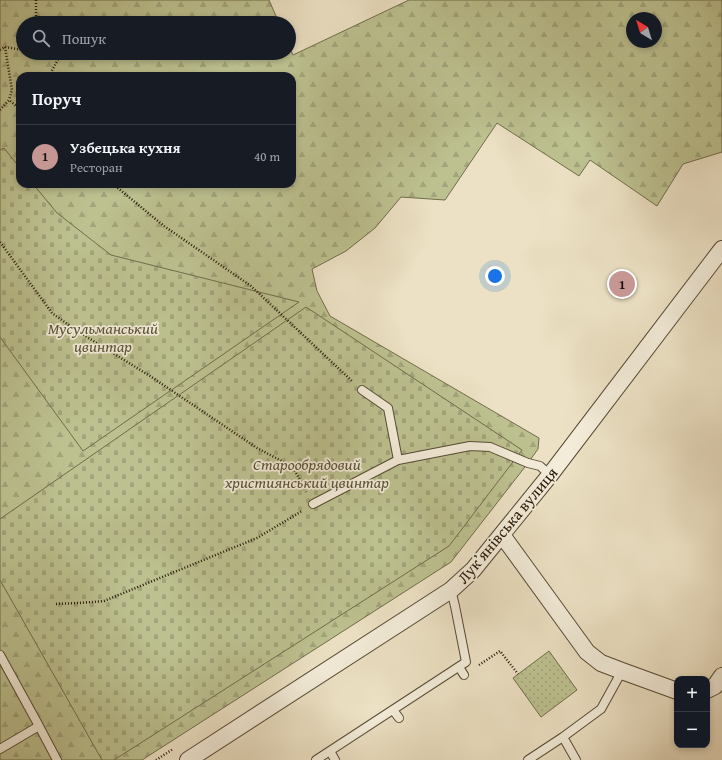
<!DOCTYPE html>
<html lang="uk">
<head>
<meta charset="utf-8">
<style>
	body { margin:0; font-family:"Gentium Book Plus",serif; background:#242831; color:#f1f3f6 }
	.controls { position:absolute; right:12px; bottom:12px; display:grid; overflow:hidden; border-radius:8px; box-shadow:0 2px 6px #0003 }
	.controls button { width:36px; height:36px; display:grid; place-items:center; padding:0; border:0; border-bottom:1px solid #363941; background:#171b24; color:#f1f3f6; font:20px sans-serif }
	.compass { position:absolute; left:626px; top:12px; width:36px; height:36px; border-radius:50%; background:#171b24; box-shadow:0 2px 6px #0003; rotate:322deg }
	.you { position:absolute; left:495px; top:276px; width:14px; height:14px; margin:-10px; border:3px solid #fff; border-radius:50%; background:#1a73e8; box-shadow:0 0 0 6px #1a73e833 }
	.badge { display:grid; place-items:center; width:26px; height:26px; border-radius:50%; background:#c59692; color:#111; font-size:13px; font-weight:700 }
	.pin { position:absolute; translate:-50% -50%; border:2px solid #fff; box-shadow:0 1px 4px #0006 }
	.list { margin:0; padding:0; list-style:none }
	h2 { display:flex; justify-content:space-between; align-items:center; height:52px; margin:0; padding:0 16px; font-size:17px }
	h2 small { font-size:13px; font-weight:400; color:#9ea1a6 }
	.list li { display:grid; grid-template-columns:26px 1fr auto; gap:12px; align-items:center; box-sizing:border-box; height:64px; padding:0 16px; border-top:1px solid #363941 }
	.list b { display:block; font-size:15px; white-space:nowrap }
	.list p { margin:0; font-size:13px; white-space:nowrap; color:#9ea1a6 }
	.list em { font-size:13px; font-style:normal; color:#9ea1a6 }
	.icon { flex:none; width:22px; height:22px; fill:none; stroke:currentColor; stroke-width:2; stroke-linecap:round; stroke-linejoin:round }
	.map { position:relative; flex:none; width:722px; height:760px; overflow:hidden }
	.search { position:absolute; background:#171b24; box-shadow:0 2px 6px #0003; left:16px; top:16px; width:280px; height:44px; display:flex; align-items:center; gap:10px; box-sizing:border-box; padding:0 14px; border-radius:22px; color:#9ea1a6; font-size:15px }
	.panel { position:absolute; background:#171b24; box-shadow:0 2px 6px #0003; left:16px; top:72px; width:280px; height:116px; border-radius:12px }
	.map>svg:first-child { display:block }
	.forest { fill:url(#forest-firs); stroke:#716c4a; fill-rule:evenodd }
	.cemetery { fill:url(#cemetery-stones); stroke:#716c4a }
	.park { fill:url(#park-dots); stroke:#716c4a }
	.lines { fill:none; stroke-linecap:round; stroke-linejoin:round }
	.service-casing { stroke:#574a35; stroke-width:10 }
	.minor-casing { stroke:#574a35; stroke-width:18 }
	.path { stroke:#251705; stroke-width:2.5; stroke-dasharray:1 2; stroke-linecap:butt }
	.service { stroke:#f3ecd9; stroke-width:8 }
	.minor { stroke:#f3ecd9; stroke-width:16 }
	.labels { text-anchor:middle; dominant-baseline:central; stroke-width:3.5; stroke-linejoin:round; paint-order:stroke }
	.park-label { font-size:16px; font-style:italic; fill:#5a5236; stroke:#f3ecd9 }
	.street-label { font-size:16px; fill:#251705; stroke:#f3ecd9 }
</style>
</head>
<body>
<div class="map">
<svg width="722" height="760" viewBox="0 0 722 760">
	<defs>
		<pattern id="forest-firs" width="22" height="20" patternUnits="userSpaceOnUse"><rect width="22" height="20" fill="#bdc190"/><path d="M5 1l3.5 6h-7zM16 11l3.5 6h-7z" fill="#a2a57b"/></pattern>
		<pattern id="cemetery-stones" width="16" height="16" patternUnits="userSpaceOnUse"><rect width="16" height="16" fill="#bdc190"/><path d="M2 7V4a2 2 0 0 1 4 0v3zM10 15v-3a2 2 0 0 1 4 0v3z" fill="#a2a57b"/></pattern>
		<pattern id="park-dots" width="8" height="8" patternUnits="userSpaceOnUse"><rect width="8" height="8" fill="#bdc190"/><path d="M2 2h.1M6 6h.1" fill="none" stroke="#a2a57b" stroke-width="1.8" stroke-linecap="round"/></pattern>
	</defs>
	<rect width="100%" height="100%" fill="#ece1c4"/>
	<filter id="stains"><feTurbulence type="fractalNoise" baseFrequency=".005" numOctaves="4"/><feColorMatrix values="0 0 0 0 .2 0 0 0 0 .09 0 0 0 0 .02 0 0 0 .5 -.17"/></filter>
	<radialGradient id="worn" r=".72"><stop offset=".6" stop-color="#630" stop-opacity="0"/><stop offset="1" stop-color="#630" stop-opacity=".3"/></radialGradient>
	<path class="forest" d="M0,0H269L279,23H23V53H289V46L293,55L409,0H722V152L683,164L657,206L590,160L579,176L497,123L445,200L401,197L375,228L346,251L312,269L317,291L330,316L539,438L538,449L528,463L451,562L142,760H0ZM632,18H656V42H632ZM20,76H292V184H20Z"/>
	<path class="cemetery" d="M4,148L20,168V184H33L57,213L111,255L299,302L83,451L0,337V150Z
		M306,307L522,450L449,546L114,760H102L0,580V519Z"/>
	<path class="park" d="M549,651L577,690L541,717L513,678Z"/>
	<g class="lines">
		<defs>
			<path id="service" d="M362,390L388,408L398,460
				M313,504L398,460L470,446L490,447L528,463L540,466L550,475
				M0,655L39,726
				M459,667L464,675
				M393,710L399,718
				M563,737L576,760
				M0,749L39,726L57,760
				M330,751L335,760
				M316,760L466,662L455,606L451,590
				M528,760L563,737L601,709L622,671"/>
			<path id="minor" d="M502,535L587,652L601,663L622,671L677,691
				M707,690L715,686L722,676
				M188,760L451,590L473,570L550,475L722,249"/>
		</defs>
		<use href="#service" class="service-casing"/>
		<use href="#minor" class="minor-casing"/>
		<path class="path" d="M36,0V23
			M5,47L12,90L9,100
			M0,50L5,47L23,50
			M49,76L61,54L53,53
			M0,110L9,100L20,109
			M113,184L164,226L251,286L353,382
			M0,242L52,313L74,329L150,376L257,448L293,467L306,492
			M56,604L79,603L104,601L257,538L302,511
			M479,665L500,651L518,674
			M156,760L173,749"/>
		<use href="#service" class="service"/>
		<use href="#minor" class="minor"/>
	</g>
	<g class="labels">
		<g class="park-label">
			<text x="103" y="328">Мусульманський<tspan x="103" dy="18">цвинтар</tspan></text>
			<text x="307" y="464">Старообрядовий<tspan x="307" dy="18">християнський цвинтар</tspan></text>
		</g>
		<g class="street-label">
			<text transform="translate(507 525) rotate(-50)">Лукʼянівська вулиця</text>
		</g>
	</g>
	<rect width="100%" height="100%" filter="url(#stains)"/>
	<rect width="100%" height="100%" fill="url(#worn)"/>
</svg>
<div class="controls">
<button>+</button>
<button>−</button>
</div>
<svg class="compass" viewBox="-18 -18 36 36"><path d="M0-13l5 13h-10z" fill="#e53935"/><path d="M0 13l5-13h-10z" fill="#9ea1a6"/></svg>
<div class="you"></div>
<div class="pin badge" style="left:622px;top:284px">1</div>
<div class="search"><svg class="icon" aria-label="search" viewBox="0 0 24 24"><circle cx="10" cy="10" r="6"/><path d="M15 15l6 6"/></svg>Пошук</div>
<section class="panel">
<h2>Поруч<small></small></h2>
<ul class="list">
<li><span class="badge">1</span><div><b>Узбецька кухня</b><p>Ресторан</p></div><em>40 m</em></li>
</ul>
</section>
</div>
</body>
</html>
